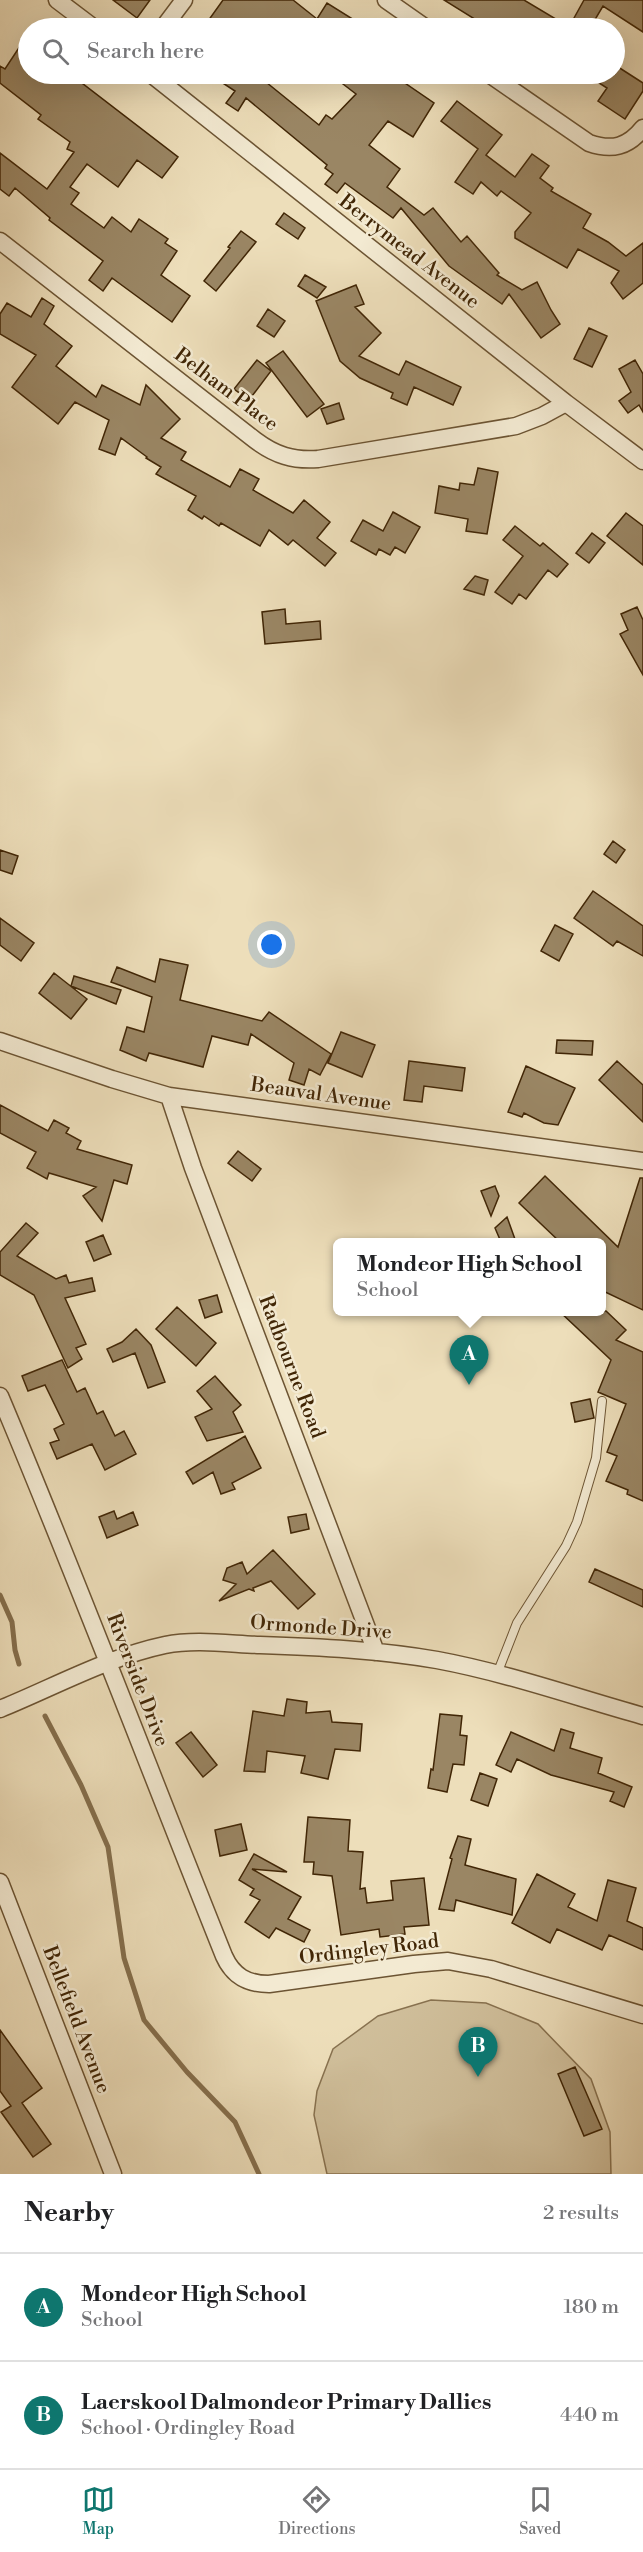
<!DOCTYPE html>
<html lang="en">
<head>
<meta charset="utf-8">
<style>
	body { margin:0; font-family:"Libre Bodoni",serif; background:#f6f6f6; color:#202124 }
	.you { position:absolute; left:272px; top:945px; width:21px; height:21px; margin:-15px; border:4px solid #fff; border-radius:50%; background:#1a73e8; box-shadow:0 0 0 9px #1a73e833 }
	.badge { display:grid; place-items:center; width:39px; height:39px; border-radius:50%; background:#0f766e; color:#fff; font-size:20px; font-weight:700 }
	.pin { position:absolute; translate:-50% -50px; filter:drop-shadow(0 2px 3px #0008) }
	.pin::after { content:''; position:absolute; top:32px; width:21px; height:18px; background:inherit; clip-path:polygon(0 0,100% 0,50% 100%) }
	.popup { position:absolute; left:333px; top:1238px; width:273px; height:78px; box-sizing:border-box; display:grid; place-content:center; border-radius:9px; background:#fff; filter:drop-shadow(0 2px 4px #0005); font-size:20px; white-space:nowrap; color:#757577 }
	.popup b { font-size:22px; color:#202124 }
	.popup::after { content:''; position:absolute; left:50%; top:100%; margin-left:-12px; border:12px solid transparent; border-top-color:#fff }
	.list { margin:0; padding:0; list-style:none }
	h2 { display:flex; justify-content:space-between; align-items:center; height:78px; margin:0; padding:0 24px; font-size:26px }
	h2 small { font-size:20px; font-weight:400; color:#757577 }
	.list li { display:grid; grid-template-columns:39px 1fr auto; gap:18px; align-items:center; box-sizing:border-box; height:108px; padding:0 24px; border-top:2px solid #e0e0e0 }
	.list b { display:block; font-size:22px; white-space:nowrap }
	.list p { margin:0; font-size:20px; white-space:nowrap; color:#757577 }
	.list em { font-size:20px; font-style:normal; color:#757577 }
	.icon { flex:none; width:33px; height:33px; fill:none; stroke:currentColor; stroke-width:2; stroke-linecap:round; stroke-linejoin:round }
	.map { position:relative; flex:none; width:643px; height:2174px; overflow:hidden }
	.search { position:absolute; background:#fff; box-shadow:0 6px 24px #0002; left:18px; right:18px; top:18px; height:66px; display:flex; align-items:center; gap:15px; box-sizing:border-box; padding:0 21px; border-radius:33px; color:#757577; font-size:22px }
	.sheet { height:294px; background:#fff }
	nav { display:flex; justify-content:space-around; align-items:center; box-sizing:border-box; height:84px; border-top:2px solid #e0e0e0; background:#fff; font-size:16px; color:#757577 }
	nav a { display:grid; justify-items:center; gap:3px }
	nav .on { color:#0f766e }
	.map>svg:first-child { display:block }
	.pitch { fill:#d0bf9b; stroke:#887250; stroke-width:1.5 }
	.lines { fill:none; stroke-linecap:round; stroke-linejoin:round }
	.stream { stroke:#856f4d; stroke-width:5 }
	.building { fill:#9a8664; stroke:#412606; stroke-width:1.5 }
	.service-casing { stroke:#6c5433; stroke-width:10 }
	.minor-casing { stroke:#6c5433; stroke-width:19 }
	.service { stroke:#f3ead2; stroke-width:8 }
	.minor { stroke:#f3ead2; stroke-width:16 }
	.labels { text-anchor:middle; dominant-baseline:central; stroke-width:5; stroke-linejoin:round; paint-order:stroke }
	.street-label { font-size:20px; fill:#412606; stroke:#f3ead2 }
</style>
</head>
<body>
<div class="map">
<svg width="643" height="2174" viewBox="0 0 643 2174">
	<rect width="100%" height="100%" fill="#eddeba"/>
	<filter id="stains"><feTurbulence type="fractalNoise" baseFrequency=".00333" numOctaves="4"/><feColorMatrix values="0 0 0 0 .2 0 0 0 0 .09 0 0 0 0 .02 0 0 0 .5 -.17"/></filter>
	<radialGradient id="worn" r=".72"><stop offset=".6" stop-color="#630" stop-opacity="0"/><stop offset="1" stop-color="#630" stop-opacity=".3"/></radialGradient>
	<path class="pitch" d="M431,2000L486,2003L538,2024L591,2079L610,2132L611,2174H327L314,2115L317,2091L333,2049L378,2016Z"/>
	<g class="lines">
		<path class="stream" d="M0,1595L12,1622L15,1650L19,1664
			M45,1716L81,1785L108,1847L124,1958L144,2020L187,2072L235,2122L259,2174"/>
	</g>
	<path class="building" d="M113,0H150L137,18Z
		M223,0H293L317,19L327,3L367,28H203Z
		M444,0H524L569,27L584,0H643V32L603,6L590,28H489Z
		M28,34V74H89L82,83L178,157L162,178L137,160L118,187L87,164L70,187L79,193L71,204L104,228L112,217L131,232L139,219L168,239L165,243L177,251L161,275L190,296L172,322L112,278L103,291L89,280L103,261L49,220L50,218L15,188L9,196L0,189V153L47,189L74,152L67,149L70,142L38,119L41,115L0,83V66L5,69Z
		M615,65L643,83V91L625,119L598,101L607,88L585,74H615Z
		M209,74H256L319,125L326,115L332,119L356,94L330,74H396L407,80L405,83L434,103L413,137L388,121L369,145L400,169L387,187L424,215L433,208L461,242L467,236L499,273L497,275L522,290L537,282L551,310L560,324L541,338L509,294L502,304L449,266L401,208L393,218L345,183L337,193L325,184L333,174L325,168L327,165L246,98L238,111L226,103L235,91Z
		M457,101L502,135L486,155L515,177L532,154L549,166L540,178L553,188L551,191L591,214L583,228L608,242L626,256L643,243V283L623,299L611,283L619,271L578,249L567,268L515,238V232L531,213L501,191L497,196L481,182L473,194L455,182L478,149L441,121Z
		M284,213L305,228L298,239L276,224Z
		M241,231L256,242L216,291L204,281L230,248L228,247Z
		M305,275L326,287L317,298L298,286Z
		M356,285L364,304L355,307L381,333L359,356L399,375L406,361L461,387L453,405L414,387L407,405L391,398L393,393L360,378L340,361L316,301Z
		M42,298L54,306L44,324L72,346L56,366L96,397L102,385L140,405L146,385L180,419L161,438L186,452L181,460L230,487L240,469L259,479L253,490L293,513L304,500L330,522L317,538L336,553L325,566L293,540L288,545L269,530L260,546L221,523L219,526L204,516L202,519L188,510L196,496L156,474L161,467L146,458L147,457L121,438L115,455L99,449L109,420L75,402L58,424L12,387L36,355L0,334V314L7,303L31,317Z
		M268,309L285,321L274,337L257,326Z
		M589,328L607,336L592,367L574,359Z
		M283,351L324,404L307,417L266,363Z
		M257,360L271,371L249,400L234,389Z
		M635,360L643,374V412L639,405L628,413L619,401L631,392L619,369Z
		M339,403L344,419L327,424L321,409Z
		M478,468L498,472L487,534L466,531L468,519L435,513L439,486L459,490L460,483L474,485Z
		M393,512L420,527L405,553L395,547L390,555L379,549L376,555L351,541L363,520L383,531Z
		M626,513L643,526V565L607,536Z
		M515,526L540,546L543,543L568,564L557,577L548,570L526,599L519,594L512,604L495,592L523,556L503,540Z
		M592,533L605,543L589,563L576,553Z
		M475,576L488,580L484,595L464,589Z
		M637,607L643,620V675L620,634L628,630L621,614Z
		M285,609L286,624L320,621L321,639L265,644L262,612Z
		M613,841L625,850L616,863L604,854Z
		M0,850L18,856L12,874L0,870Z
		M593,891L643,926V956L617,941L613,946L574,918Z
		M0,918L34,943L21,961L0,945Z
		M555,925L573,934L559,961L541,951Z
		M160,959L188,965L180,1000L262,1021L269,1012L331,1054L320,1075L309,1069L304,1085L289,1080L294,1063L251,1034L248,1045L212,1036L203,1067L149,1053L146,1061L120,1050L127,1027L144,1032L152,997L111,982L117,967L155,982Z
		M54,973L87,999L71,1019L39,993Z
		M74,976L121,990L116,1004L71,986Z
		M341,1032L375,1045L362,1077L328,1063Z
		M557,1040L593,1041L592,1055L556,1053Z
		M409,1061L465,1068L462,1091L424,1086L422,1102L404,1100Z
		M617,1061L643,1085V1122L599,1080Z
		M526,1066L575,1088L558,1125L544,1123L524,1113L522,1117L508,1112Z
		M0,1105L48,1131L54,1120L69,1128L66,1133L81,1141L77,1149L132,1165L127,1184L114,1180L102,1221L83,1196L96,1187L49,1173L47,1179L27,1168L36,1152L0,1133Z
		M238,1151L261,1169L252,1181L228,1163Z
		M545,1176L618,1247L640,1178H643V1310L601,1290V1242H560L519,1203Z
		M495,1186L499,1196L491,1216L481,1191Z
		M507,1217L516,1242H501L495,1228Z
		M26,1223L38,1233L17,1256L56,1279L66,1275L69,1283L92,1278L95,1291L65,1298L86,1344L76,1348L82,1359L68,1368L34,1295L0,1275V1252Z
		M103,1235L111,1254L94,1261L86,1242Z
		M217,1295L222,1312L205,1318L199,1300Z
		M177,1307L216,1343L196,1366L156,1329Z
		M559,1311H606L626,1330L616,1340L643,1352V1501L627,1494L628,1490L606,1481L617,1456L607,1452L626,1404L598,1392L611,1360Z
		M136,1329L151,1345L165,1382L148,1388L135,1353L113,1362L107,1349L122,1342Z
		M62,1360L77,1392L85,1388L97,1414L103,1411L115,1436L124,1431L136,1454L105,1470L92,1444L57,1459L50,1443L59,1440L54,1429L64,1424L45,1385L28,1391L22,1376Z
		M215,1376L241,1405L233,1412L243,1432L207,1441L195,1417L212,1409L197,1391Z
		M590,1399L594,1418L575,1422L571,1403Z
		M245,1436L261,1468L232,1483L235,1489L221,1494L213,1472L193,1484L186,1472Z
		M114,1511L117,1519L133,1512L138,1525L107,1538L99,1517Z
		M306,1514L309,1529L291,1533L288,1517Z
		M273,1550L315,1594L298,1609L271,1581L253,1588L254,1591L249,1589L219,1601L236,1584L223,1580L227,1568L242,1562L247,1574Z
		M595,1569L643,1590V1607L589,1582Z
		M287,1699L307,1702L306,1713L330,1711L332,1722L362,1724L360,1751L335,1749L328,1779L301,1773L305,1756L267,1751L265,1772L244,1771L253,1711L284,1716Z
		M440,1714L462,1716L460,1735L467,1736L464,1765L453,1764L447,1792L428,1788L431,1769L433,1770Z
		M561,1729L574,1733L570,1748L602,1758L598,1773L632,1787L624,1807L610,1801L614,1792L551,1775L517,1759L511,1772L496,1765L511,1732L554,1751Z
		M191,1732L217,1765L203,1777L176,1743Z
		M480,1773L497,1779L488,1806L471,1800Z
		M308,1817L350,1820L348,1851L363,1852L360,1889L365,1888L367,1903L393,1900L391,1881L424,1878L429,1925L404,1927L405,1934L380,1937L379,1929L341,1935L332,1876L313,1874L314,1862H304Z
		M241,1824L247,1850L220,1856L215,1830Z
		M458,1836L471,1839L465,1865L516,1879L512,1915L456,1900L454,1911L439,1909L452,1859L450,1858Z
		M254,1854L287,1872L252,1869L301,1897L288,1919L310,1930L304,1942L276,1928L269,1938L245,1922L260,1900L250,1895L254,1889L239,1880Z
		M537,1874L575,1894L568,1907L597,1921L608,1880L636,1888L627,1921L643,1928V1950L609,1935L602,1950L557,1929L550,1943L512,1923Z
		M0,2030L42,2088L22,2103L51,2144L33,2157L1,2112L11,2106L0,2091Z
		M575,2067L602,2129L584,2136L558,2074Z"/>
	<g class="lines">
		<defs>
			<path id="service" d="M497,1674L517,1623L566,1546L577,1522L596,1458L602,1401"/>
			<path id="minor" d="M57,0L94,28
				M386,0L426,28
				M163,28L184,0
				M151,74L566,403L643,461
				M489,74L589,143C612,151 628,147 643,128
				M0,241L255,440C275,455 293,461 318,459L516,426L542,416L566,403
				M0,1041L112,1079L169,1096L643,1161
				M169,1096L193,1168L376,1652
				M0,1396C78,1581 149,1769 224,1956C233,1976 247,1984 269,1984L414,1964L448,1961L491,1969L643,2015
				M0,1709C54,1687 108,1657 165,1645C195,1639 230,1644 260,1645C319,1647 379,1650 437,1660C507,1673 575,1697 643,1716
				M0,1882L113,2174"/>
		</defs>
		<use href="#service" class="service-casing"/>
		<use href="#minor" class="minor-casing"/>
		<use href="#service" class="service"/>
		<use href="#minor" class="minor"/>
	</g>
	<g class="labels">
		<g class="street-label">
			<text transform="translate(409 252) rotate(38)">Berrymead Avenue</text>
			<text transform="translate(226 390) rotate(37)">Belham Place</text>
			<text transform="translate(321 1095) rotate(8)">Beauval Avenue</text>
			<text transform="translate(291 1367) rotate(69)">Radbourne Road</text>
			<text transform="translate(321 1628) rotate(4)">Ormonde Drive</text>
			<text transform="translate(137 1680) rotate(69)">Riverside Drive</text>
			<text transform="translate(369 1950) rotate(-7)">Ordingley Road</text>
			<text transform="translate(76 2020) rotate(69)">Bellefield Avenue</text>
		</g>
	</g>
	<rect width="100%" height="100%" filter="url(#stains)"/>
	<rect width="100%" height="100%" fill="url(#worn)"/>
</svg>
<div class="you"></div>
<div class="pin badge" style="left:469px;top:1385px">A</div>
<div class="popup"><b>Mondeor High School</b>School</div>
<div class="pin badge" style="left:478px;top:2077px">B</div>
<div class="search"><svg class="icon" aria-label="search" viewBox="0 0 24 24"><circle cx="10" cy="10" r="6"/><path d="M15 15l6 6"/></svg>Search here</div>
</div>
<section class="sheet">
<h2>Nearby<small>2 results</small></h2>
<ul class="list">
<li><span class="badge">A</span><div><b>Mondeor High School</b><p>School</p></div><em>180 m</em></li>
<li><span class="badge">B</span><div><b>Laerskool Dalmondeor Primary Dallies</b><p>School · Ordingley Road</p></div><em>440 m</em></li>
</ul>
</section>
<nav>
<a class="on"><svg class="icon" aria-label="map" viewBox="0 0 24 24"><path d="M3 6l6-2 6 2 6-2v14l-6 2-6-2-6 2zM9 4v14M15 6v14"/></svg>Map</a>
<a><svg class="icon" aria-label="directions" viewBox="0 0 24 24"><path d="M12 3l9 9-9 9-9-9zM9 14v-3h6M13 9l2 2-2 2"/></svg>Directions</a>
<a><svg class="icon" aria-label="saved" viewBox="0 0 24 24"><path d="M7 4h10v16l-5-4-5 4z"/></svg>Saved</a>
</nav>
</body>
</html>
